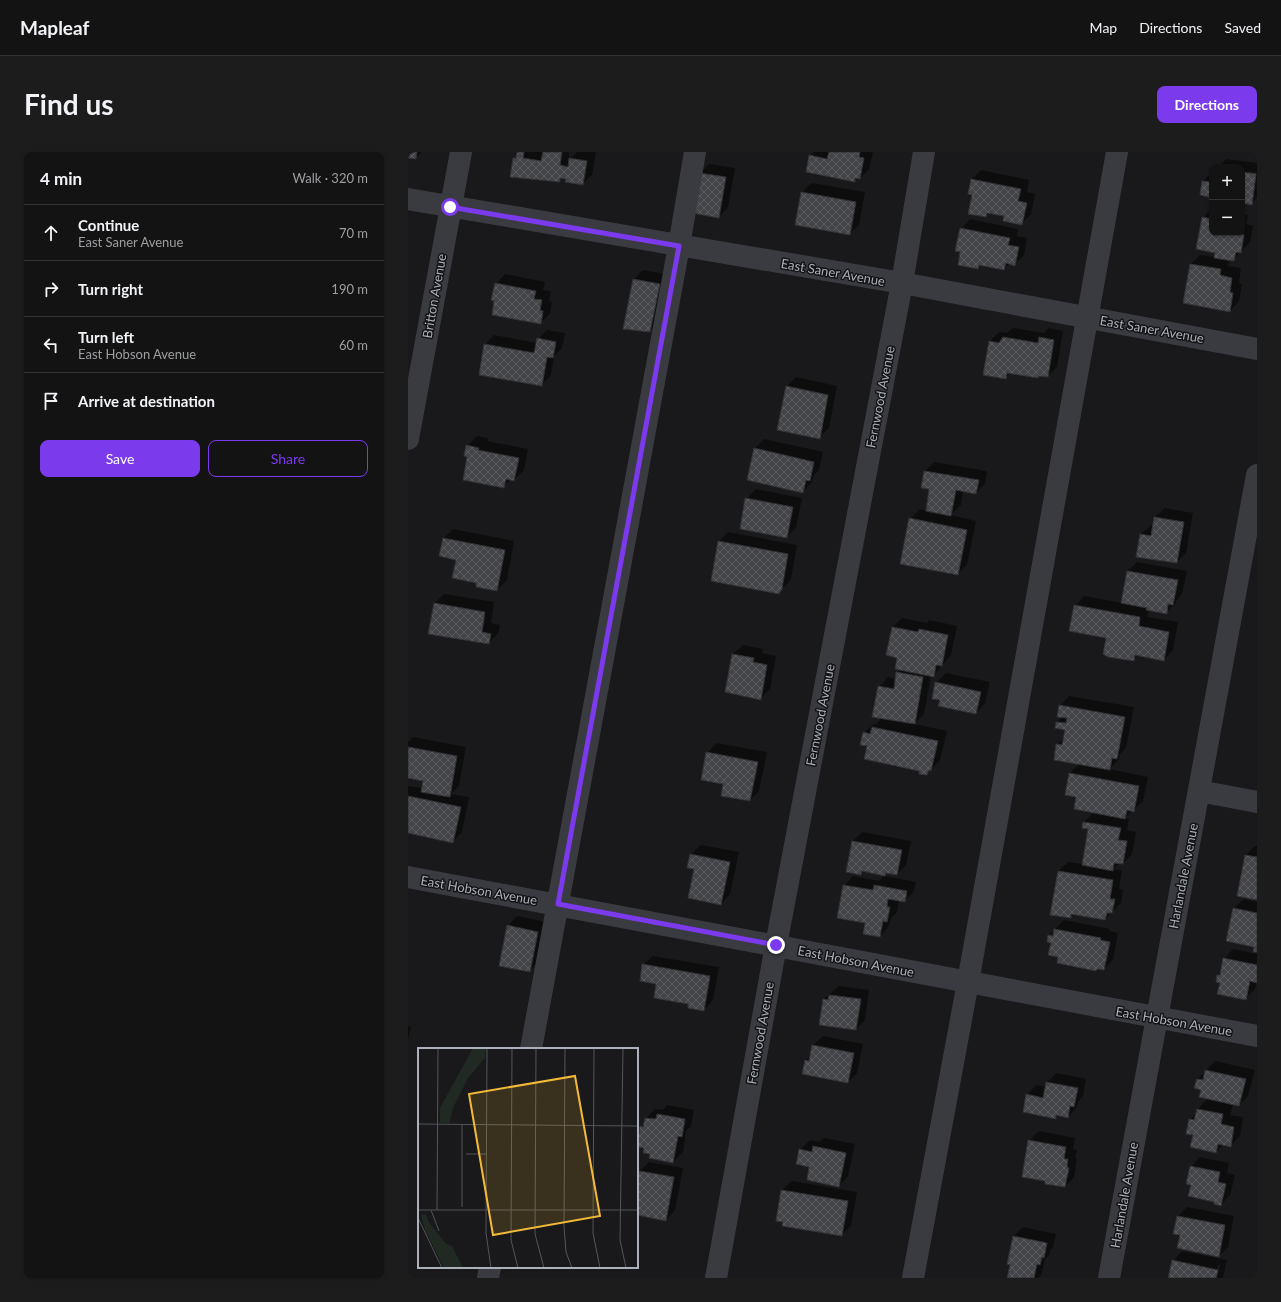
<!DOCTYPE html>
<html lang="en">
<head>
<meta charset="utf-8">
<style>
	body { margin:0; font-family:Lato,sans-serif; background:#1c1c1d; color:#f1f3f6 }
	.controls { position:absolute; right:12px; top:12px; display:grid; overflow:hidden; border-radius:8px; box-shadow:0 1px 3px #0004 }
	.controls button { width:36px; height:36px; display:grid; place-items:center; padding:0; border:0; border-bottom:1px solid #323234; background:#131314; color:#f1f3f6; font:20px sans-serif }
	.stop { position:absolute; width:12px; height:12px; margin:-9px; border:3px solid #7c3aed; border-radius:50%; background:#fff }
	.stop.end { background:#7c3aed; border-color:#fff; box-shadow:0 1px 4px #0008 }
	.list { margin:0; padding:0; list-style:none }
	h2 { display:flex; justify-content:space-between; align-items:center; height:52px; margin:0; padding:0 16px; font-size:17px }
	h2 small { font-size:13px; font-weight:400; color:#9d9ea0 }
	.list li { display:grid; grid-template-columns:26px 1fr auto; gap:12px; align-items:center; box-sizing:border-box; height:56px; padding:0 16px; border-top:1px solid #323234 }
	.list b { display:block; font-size:15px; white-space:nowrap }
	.list p { margin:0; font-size:13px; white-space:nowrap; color:#9d9ea0 }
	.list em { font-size:13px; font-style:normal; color:#9d9ea0 }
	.actions { display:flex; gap:8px; padding:12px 16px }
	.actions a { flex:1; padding:9px 0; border:1px solid #7c3aed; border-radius:8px; text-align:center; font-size:14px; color:#7c3aed }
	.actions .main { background:#7c3aed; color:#fff }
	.icon { flex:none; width:22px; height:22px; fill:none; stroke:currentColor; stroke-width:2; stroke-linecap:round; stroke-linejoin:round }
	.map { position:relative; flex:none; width:849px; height:1126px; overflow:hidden; border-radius:8px }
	header { display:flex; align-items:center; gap:24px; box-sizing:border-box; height:56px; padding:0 20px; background:#131314; border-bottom:1px solid #323234 }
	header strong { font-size:19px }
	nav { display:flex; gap:22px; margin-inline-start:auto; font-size:14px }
	.intro { display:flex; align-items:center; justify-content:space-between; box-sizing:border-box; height:96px; padding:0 24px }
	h1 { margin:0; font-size:28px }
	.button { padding:10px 18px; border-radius:8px; background:#7c3aed; color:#fff; font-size:14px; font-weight:700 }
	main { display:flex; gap:24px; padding:0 24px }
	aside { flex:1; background:#131314; border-radius:8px; box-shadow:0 1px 3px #0004 }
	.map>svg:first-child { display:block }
	.shadow { fill:#0007 }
	.building { fill:url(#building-cross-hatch); stroke:#333337 }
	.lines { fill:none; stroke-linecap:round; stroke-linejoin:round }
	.minor { stroke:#3a3b40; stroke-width:22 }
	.route { stroke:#7c3aed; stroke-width:5 }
	.labels { text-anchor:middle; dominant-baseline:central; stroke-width:3; stroke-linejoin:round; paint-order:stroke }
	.street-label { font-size:13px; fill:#abb0bb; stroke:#141416 }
	.inset-road { fill:none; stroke:#53555b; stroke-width:1 }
	.view { fill:#f3ba39; fill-opacity:0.15; stroke:#f3ba39; stroke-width:2 }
	.inset-edge { fill:none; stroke:#abb0bb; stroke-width:2 }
</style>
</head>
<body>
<header>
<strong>Mapleaf</strong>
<nav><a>Map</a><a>Directions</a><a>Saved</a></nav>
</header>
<div class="intro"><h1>Find us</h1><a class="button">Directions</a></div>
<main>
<aside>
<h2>4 min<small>Walk · 320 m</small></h2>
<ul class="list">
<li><svg class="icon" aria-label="ahead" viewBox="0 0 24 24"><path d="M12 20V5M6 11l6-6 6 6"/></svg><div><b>Continue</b><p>East Saner Avenue</p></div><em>70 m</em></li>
<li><svg class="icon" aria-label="right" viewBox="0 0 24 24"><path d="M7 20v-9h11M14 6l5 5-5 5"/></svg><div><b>Turn right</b></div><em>190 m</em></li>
<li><svg class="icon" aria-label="left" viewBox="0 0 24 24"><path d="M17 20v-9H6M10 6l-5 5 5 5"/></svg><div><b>Turn left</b><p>East Hobson Avenue</p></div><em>60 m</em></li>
<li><svg class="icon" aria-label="arrive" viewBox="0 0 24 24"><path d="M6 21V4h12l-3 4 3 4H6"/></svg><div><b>Arrive at destination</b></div></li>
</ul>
<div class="actions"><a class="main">Save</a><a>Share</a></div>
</aside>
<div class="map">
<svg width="849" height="1126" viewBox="0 0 849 1126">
	<defs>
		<pattern id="building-cross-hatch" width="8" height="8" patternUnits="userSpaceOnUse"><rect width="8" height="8" fill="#434448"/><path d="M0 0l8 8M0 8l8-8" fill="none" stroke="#5b5c60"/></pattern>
	</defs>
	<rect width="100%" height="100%" fill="#19191b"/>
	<path class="shadow" d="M0,0H14L8,6L0,5Z
		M110,0H161V4L164,5L169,0H188L184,23L174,32L155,25L151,29L106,6L109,3Z
		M406,0H465L461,17L452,26H449L446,29L402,4Z
		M818,7L849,11V21L834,19V15H811Z
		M301,12L327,16L320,55L311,65L292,21Z
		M573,18L621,28L619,40L627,42L623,62L614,71L597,64L582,60L578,64L566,42L564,27Z
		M804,20V46L802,44L793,42L795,29Z
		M834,21L849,23V46L843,51L834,50Z
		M404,31L457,40L451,73L441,82L388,72L394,40Z
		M804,56V81H834V62L840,63L838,72L845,74L842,90L825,108H822L820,114L833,116L831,131L834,132L831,149L822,159L776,150L783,112L792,103L807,105L808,100L795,66Z
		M562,67L610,77L609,84L619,86L616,103L607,112L602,111L596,117L573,112L570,116L554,99L553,77Z
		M235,118L261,123L251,169L242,179L225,128Z
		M97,122L137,130L135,138L143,139L141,149L144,150L142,162L132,171L88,148V132Z
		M605,176L636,181L641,176L655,179L649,215L639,224L632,223L630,225L603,221L597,226L582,189L591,180L599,181Z
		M139,178L157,181L154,196L146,204L143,223L133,233L77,193L86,183L129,191L130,187Z
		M388,225L429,234L421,276L411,286L379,234Z
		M69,284L80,286L79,289L120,297L116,318L106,328L103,327L95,335L60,304L59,294Z
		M356,287L415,300L411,318L406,323L404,330L395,340L347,296Z
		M526,310L579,319L577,332L568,341L555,339L553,353L542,363L568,369L559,413L549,422L502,367L512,357L519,359L523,336L517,319Z
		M348,337L394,346L388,375L379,385L338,347Z
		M757,356L785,361L778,401L769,410L733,382L743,373H746L747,365Z
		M45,377L106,389L99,428L89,438L70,430L49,407L36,386Z
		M320,380L389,393L383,427L380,431L370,441L311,390Z
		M729,410L779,419L774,442L768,449V451L758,461L741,458L739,465L770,470L765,498L756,508L730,503L725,508L667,454L676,444L714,451L720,419Z
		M36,442L86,450L83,471L92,473L90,481L81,491L21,481L27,451Z
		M494,466L519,471L521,468L549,474L543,503L525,524L523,523L516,562L506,572L539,579L532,608L519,622L460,593L456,581L465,572H468L474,566L471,535L480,525L488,527L489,521L493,517L485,475Z
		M335,493L355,497L354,501L368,504L362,537L352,547L318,540L325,502Z
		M538,521L582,530L577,551L568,561L528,531Z
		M661,544L726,555L718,596L712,602L711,607L701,617L740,625L735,649L717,666L721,667L719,678L728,680L724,702L715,711H712L705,717L714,718L711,737L715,738L713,751L697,767L665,762L662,765L650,719L660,710L675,712L681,677L675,676L676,670L686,660L669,645L662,621L672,611L649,593L656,586L658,577L648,576L649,570L654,565L652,554Z
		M5,585L58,595L51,634L43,642L61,645L54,680L45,689L0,680V634L15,636L16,628L0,625V590Z
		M308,591L359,600L351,639L342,648L316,631L299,601Z
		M454,680L503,689L498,713L489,722L480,720L477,723L456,719L453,722L439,720L445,689Z
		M293,693L331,700L322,742L313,752L283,702Z
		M847,694H849V747L838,703Z
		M445,724L471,729L476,724L508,730L506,739L497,749L491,748L489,760L483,766L481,774L472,784L458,770L436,734Z
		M836,747L849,750V799L826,756Z
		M109,764L138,770L131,809L121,819L100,774Z
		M656,768L702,777L701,779L710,781L705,808L695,817L651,804L641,784Z
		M825,797L849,802V830L847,837L838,846L813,830L810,823L813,820L816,807Z
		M245,804L311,815L305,848L296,858L281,851L250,831L235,813Z
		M431,834L461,838L457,868L448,877L416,847Z
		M0,874L3,875L0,887Z
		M415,884L455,892L449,921L440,930L398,908L403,903L405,893Z
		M807,909L847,918L840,944L831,953L825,952L822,963L835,965L832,984L822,994L815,992L808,1000L786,982L782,968L789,960L790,957L800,946L794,937L790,927Z
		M648,921L678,927L675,944L670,949L669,955L660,965L651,963L647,966L619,943L628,933L638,935L639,931Z
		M259,953L286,958L283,974L278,979L275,1000L265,1010L243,1002L237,995L233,975L237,971L238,966L247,957L255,958Z
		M631,979L667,986L665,997L669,998L667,1006H669L666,1025L657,1034L621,989Z
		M416,986L447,992L440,1024L431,1034L402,1014L392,998L402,988L411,990Z
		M792,1005L821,1011L819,1021L827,1023L822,1043L813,1053L784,1032L783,1015Z
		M241,1010L275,1016L267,1058L258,1068L229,1062V1034L232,1019Z
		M384,1029L449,1040L443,1074L433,1083L369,1068L374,1038Z
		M779,1055L826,1064L820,1095L811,1104L773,1082L766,1081L770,1064Z
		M615,1075L648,1082L645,1095L642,1099V1102L637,1107L633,1123L630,1126H600L603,1112L605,1085Z
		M774,1099L819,1108L815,1126H809L812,1113H810L807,1126H765V1109Z"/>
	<path class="building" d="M0,0H9L8,7L0,6Z
		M109,0H116L115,6L133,9L135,0H154L152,13L160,15L161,6L179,9L175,33L157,30L158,27L152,26V30L102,25L105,6H108Z
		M421,0H452L451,5L456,6L452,27L447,26V30L398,20L401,3L419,7Z
		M834,20L848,22L844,53L834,51Z
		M291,21L318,25L311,66L284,61Z
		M563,27L613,37L610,49L619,51L614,73L595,69L596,64L579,61L578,65L560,62L564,43L560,42Z
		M794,29L804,30V47L800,46L801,45L792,43Z
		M393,40L448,50L442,83L387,73Z
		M794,65L804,67V81H829L836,83L833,101L828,100L826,109L806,106L807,101L788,97Z
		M552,76L602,86L600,93L611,95L607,114L598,111L596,118L571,113L570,117L550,113L552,100L547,99Z
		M782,112L813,117L812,123L824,126L822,140L825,141L822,160L775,151Z
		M225,127L252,132L242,180L215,177Z
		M87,131L128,139L126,147L134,148L132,158L135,159L133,172L84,163L86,149L83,148Z
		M595,185L630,191L631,185L646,188L640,225L631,224L630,226L599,221L598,227L575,223L581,189L591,191Z
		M129,186L148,190L145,206L139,205L134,234L71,223L76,192L126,201Z
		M378,234L420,243L412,287L369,278Z
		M58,293L71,296L70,298L111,306L106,329L98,327L96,336L55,328L59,305L56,304Z
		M346,296L406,310L402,329L398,328L395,341L339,328Z
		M516,319L571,328L568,342L548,338L543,364L518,359L521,337L513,336Z
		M337,346L385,355L379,386L332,377Z
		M746,365L776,370L769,411L728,405L732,382L743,384Z
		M501,366L559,378L550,423L492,412Z
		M35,386L97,398L89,439L68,435V431L44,426L48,408L31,404Z
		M310,389L380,402L374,437L371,442L303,429Z
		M719,419L770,428L765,453L760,452L759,462L738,458L739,456L713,451Z
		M26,451L77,460L74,480L83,482L81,492L20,482Z
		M666,453L732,465L731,474L761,480L756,509L727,503L726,509L700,505L695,502L698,486L661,479Z
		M484,475L510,480L511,477L540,483L534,514L528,513L526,525L487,517L489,506L478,503Z
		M324,502L346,506L345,510L359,513L353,548L317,540Z
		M488,520L515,525L507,572L464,565L470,534L486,537Z
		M527,530L573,540L568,562L530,554L532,548L524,547Z
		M651,553L717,565L709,607L704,606L702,618L646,608L648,592L654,593L657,578L647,576L648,570L658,571L659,566L649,565Z
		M464,575L530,589L523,619L521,618L519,623L511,622V619L456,607L459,594L452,593L455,580L462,582Z
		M0,595L49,604L42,645L13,640L15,629L0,626Z
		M298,600L350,610L342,649L313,644L315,632L293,628Z
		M661,621L731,634L726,660L719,658L717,667L666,657L668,645L657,643Z
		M0,644L53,655L45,691L0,681Z
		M675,670L713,676L710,688L719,689L715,712L706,711L705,719L674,713L680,677L674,676Z
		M444,689L494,698L489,723L478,721L477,724L454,719L453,723L438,720Z
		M282,702L322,710L313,753L280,746L286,717L279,716Z
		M837,703L849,705V748L829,744Z
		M650,719L705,728L702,747H707L704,761H699L697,768L663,762V766L642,763Z
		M435,733L465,738L466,733L499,739L497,750L480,747L479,755H482L479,770L475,769L472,785L455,782L457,771L429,766Z
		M825,756L849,761V800H845L846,795L818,789Z
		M99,773L130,780L122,820L91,814Z
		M646,777L693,786L692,788L702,790L696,818L689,817L688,819L649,811L650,805L640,803L643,791L639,790L640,783L645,784Z
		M815,806L849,813V831L842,829L838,848L809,842L812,831L808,830L809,823H812Z
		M234,812L302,824L296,859L280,856V852L246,846L248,832L232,829Z
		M421,843L453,847L448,878L411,873L415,847L420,848Z
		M404,893L446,901L440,931L394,922L397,908L401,909Z
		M797,918L838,927L831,954L791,945L793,938L786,936L789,927L795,928Z
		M638,930L670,936L666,955L662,954L660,966L648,963V967L615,960L618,942L635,946Z
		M789,957L815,962L813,972L826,975L823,995L810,992L808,1001L782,995L785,983L778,982L781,967L786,968Z
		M249,962L277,967L274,985L270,984L265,1011L241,1006L242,1002L235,1001L236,996L229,995L232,974L235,975L237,966L248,967Z
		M620,988L658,995L656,1007H660L659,1015L661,1016L657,1035L637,1032V1029L614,1025Z
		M405,994L438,1001L431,1035L399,1028L401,1015L388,1012L389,1008L391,997L404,1000Z
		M782,1014L812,1020L810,1030L818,1032L813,1054L806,1052V1050L780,1044L783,1033L778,1032Z
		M231,1019L266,1025L258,1069L229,1063V1028Z
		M373,1038L440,1049L434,1084L374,1074L375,1070L368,1069Z
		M769,1064L817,1073L811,1105L769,1096L772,1083L765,1082Z
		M605,1084L639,1091L636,1106L634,1105L632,1113L629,1112L626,1126H599L602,1113L599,1112Z
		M764,1108L810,1118L808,1126H760Z"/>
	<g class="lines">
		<path class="minor" d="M0,47L494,131L849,197
			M0,287L53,0
			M791,639L849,650
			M0,725L849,884
			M123,897L271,94L287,0
			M80,1126L82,1115
			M308,1126L368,793L494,131L516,0
			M505,1126L560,830L709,0
			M701,1126L849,323"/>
	</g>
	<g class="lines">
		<path class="route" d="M42,55L271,94L150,752L368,793"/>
	</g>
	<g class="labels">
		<g class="street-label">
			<text transform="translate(425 120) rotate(10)">East Saner Avenue</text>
			<text transform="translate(26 144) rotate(-80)">Britton Avenue</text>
			<text transform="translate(744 177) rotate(10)">East Saner Avenue</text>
			<text transform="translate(472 245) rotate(-79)">Fernwood Avenue</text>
			<text transform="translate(412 563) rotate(-79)">Fernwood Avenue</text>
			<text transform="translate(775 724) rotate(-79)">Harlandale Avenue</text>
			<text transform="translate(71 738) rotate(10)">East Hobson Avenue</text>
			<text transform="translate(448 809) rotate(11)">East Hobson Avenue</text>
			<text transform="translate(766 869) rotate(10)">East Hobson Avenue</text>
			<text transform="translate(352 881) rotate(-80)">Fernwood Avenue</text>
			<text transform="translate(716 1043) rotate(-80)">Harlandale Avenue</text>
		</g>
	</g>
	<g transform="translate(10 896)">
		<rect width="220" height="220" fill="#19191b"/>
		<path d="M55,0H68L67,10L50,30L36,58L31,75H24L22,74V60ZM8,166L10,173L28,196L34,198L45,220H26L7,182L3,167Z" fill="#212a22"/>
		<path class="inset-road" d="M69,0L68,185L73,220M94,0L93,192L100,220M118,0L117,186L126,220M147,0L146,179L148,204L154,220M176,0L175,185L182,220M205,0L202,192L208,220M0,76L220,78M48,106H69M44,159V76M0,162H220M13,162L21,183M19,162L20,0M0,170L24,220"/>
		<path class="view" d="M157,28L182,168L75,187L51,46Z"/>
		<rect width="220" height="220" class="inset-edge"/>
	</g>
</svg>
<div class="controls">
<button>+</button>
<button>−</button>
</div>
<div class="stop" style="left:42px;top:55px"></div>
<div class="stop end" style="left:368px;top:793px"></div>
</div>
</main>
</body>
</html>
